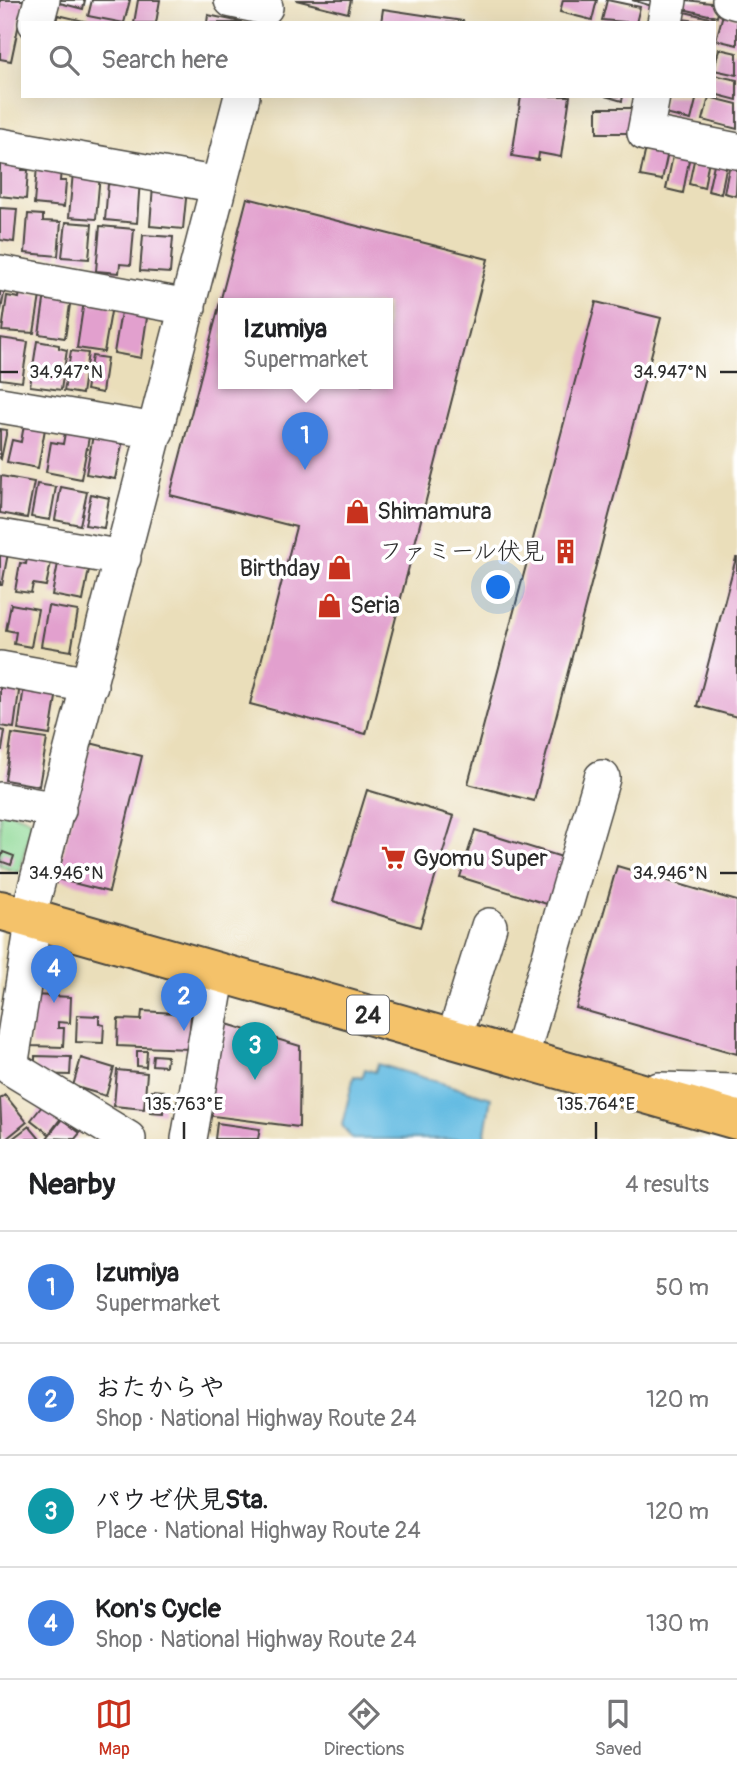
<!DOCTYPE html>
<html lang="en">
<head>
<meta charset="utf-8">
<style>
	body { margin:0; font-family:Pangolin,"Klee One",sans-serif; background:#f6f6f6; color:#202124 }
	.you { position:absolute; left:499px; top:588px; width:24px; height:24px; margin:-18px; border:5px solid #fff; border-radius:50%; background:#1a73e8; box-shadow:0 0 0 10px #1a73e833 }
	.badge { display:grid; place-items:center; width:46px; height:46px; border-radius:50%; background:#c8321e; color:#fff; font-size:23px; font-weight:700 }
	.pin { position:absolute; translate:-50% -58px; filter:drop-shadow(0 2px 4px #0008) }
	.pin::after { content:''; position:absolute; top:37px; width:24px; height:21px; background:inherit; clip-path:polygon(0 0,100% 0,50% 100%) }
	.popup { position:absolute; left:218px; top:298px; width:175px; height:91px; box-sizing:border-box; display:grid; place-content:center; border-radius:0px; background:#fff; filter:drop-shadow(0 2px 5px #0005); font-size:23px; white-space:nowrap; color:#757577 }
	.popup b { font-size:26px; color:#202124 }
	.popup::after { content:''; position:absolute; left:50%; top:100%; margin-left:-14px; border:14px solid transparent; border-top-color:#fff }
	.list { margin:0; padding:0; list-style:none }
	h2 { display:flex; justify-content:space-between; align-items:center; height:91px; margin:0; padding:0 28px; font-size:30px }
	h2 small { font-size:23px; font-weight:400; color:#757577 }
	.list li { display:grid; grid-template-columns:46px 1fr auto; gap:21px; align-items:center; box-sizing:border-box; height:112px; padding:0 28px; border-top:2px solid #e0e0e0 }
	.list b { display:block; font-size:26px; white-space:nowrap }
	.list p { margin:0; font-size:23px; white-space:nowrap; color:#757577 }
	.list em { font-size:23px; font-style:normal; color:#757577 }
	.icon { flex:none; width:38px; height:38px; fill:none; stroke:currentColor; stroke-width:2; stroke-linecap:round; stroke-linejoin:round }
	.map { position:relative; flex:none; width:737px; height:1139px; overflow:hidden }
	.search { position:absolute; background:#fff; box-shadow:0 7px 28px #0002; left:21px; right:21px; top:21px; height:77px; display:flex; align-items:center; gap:18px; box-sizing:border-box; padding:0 24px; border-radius:0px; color:#757577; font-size:26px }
	.sheet { height:539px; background:#fff }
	nav { display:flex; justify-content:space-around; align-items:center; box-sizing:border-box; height:98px; border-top:2px solid #e0e0e0; background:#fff; font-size:19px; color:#757577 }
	nav a { display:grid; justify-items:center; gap:4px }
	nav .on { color:#c8321e }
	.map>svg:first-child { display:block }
	.green { fill:#8dd894; stroke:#5c8260; stroke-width:2 }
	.water { fill:#65bce2; stroke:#487486; stroke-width:2 }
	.building { fill:#e2a0ce; fill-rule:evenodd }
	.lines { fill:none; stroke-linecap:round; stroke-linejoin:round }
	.minor-casing { stroke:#484640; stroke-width:38 }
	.highway-casing { stroke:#484640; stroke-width:42 }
	.minor { stroke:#fff; stroke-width:35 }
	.highway { stroke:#f4c26a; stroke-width:38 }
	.ticks { fill:none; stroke:#2b2b2b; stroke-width:2.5 }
	.labels { text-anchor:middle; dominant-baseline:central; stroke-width:7; stroke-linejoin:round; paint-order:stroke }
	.shield { fill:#fff; stroke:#6b6b6b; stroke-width:2 }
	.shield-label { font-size:23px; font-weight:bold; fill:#2b2b2b }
	.poi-label { font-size:24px; fill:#2b2b2b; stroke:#fff; text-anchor:start }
	.ticks-label { font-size:18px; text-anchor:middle; fill:#2b2b2b; stroke:#fff; stroke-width:7; stroke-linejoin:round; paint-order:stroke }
</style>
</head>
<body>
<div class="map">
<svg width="737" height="1139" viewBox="0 0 737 1139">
	<rect width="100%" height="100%" fill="#fff"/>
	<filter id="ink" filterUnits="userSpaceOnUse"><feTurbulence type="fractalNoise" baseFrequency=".0143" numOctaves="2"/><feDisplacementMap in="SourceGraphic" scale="14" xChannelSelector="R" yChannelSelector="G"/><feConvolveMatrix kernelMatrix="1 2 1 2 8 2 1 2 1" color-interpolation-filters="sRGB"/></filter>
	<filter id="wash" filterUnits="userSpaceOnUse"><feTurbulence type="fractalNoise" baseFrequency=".00686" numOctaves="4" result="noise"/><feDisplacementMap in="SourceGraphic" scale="28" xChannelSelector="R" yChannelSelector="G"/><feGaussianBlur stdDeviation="1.57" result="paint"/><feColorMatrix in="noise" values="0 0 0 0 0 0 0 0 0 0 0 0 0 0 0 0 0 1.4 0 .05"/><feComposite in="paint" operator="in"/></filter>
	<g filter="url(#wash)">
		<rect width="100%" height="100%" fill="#eadeba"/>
		<path class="green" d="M0,809L29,819L31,826L19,873L0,866Z"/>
		<path class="water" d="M378,1064L491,1098L484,1139H352L342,1125L354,1076L362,1078L365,1069L375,1072Z"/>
		<g id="blocks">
			<path class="building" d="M0,0H24L11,61L0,59Z
				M48,0H85L83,9Z
				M92,0H130L124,23L88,16Z
				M138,0H160L156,23H134Z
				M296,0H351L348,13Z
				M563,0H597L592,20L560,12Z
				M607,0L640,7L636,23L602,20Z
				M632,0H657L655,7Z
				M686,0L720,4L717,17L683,9Z
				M383,9L463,21L462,23H381Z
				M676,10L714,19L713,23L674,18Z
				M723,14L737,18V45L716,40Z
				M58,15L88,22V23H56Z
				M208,15L241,22V23H207Z
				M719,49L737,53V75L714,70Z
				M714,75L737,80V100L714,94Z
				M521,96H570L561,157L539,153L538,160L512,156Z
				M605,96H623L622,101Z
				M665,96H697L691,120L661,113Z
				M709,97L737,104V129L703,120Z
				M597,108H633L632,133H597Z
				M647,143L669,147L662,180L640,176Z
				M674,151L690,155L683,193L666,189Z
				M695,156L709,159L704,188L689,184Z
				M0,160L23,162L22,170H28L26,199L0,196Z
				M715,160L727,163L721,194L708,191Z
				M730,163L737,165L736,196L724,193Z
				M37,166L61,168L60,181H66L64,207L34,204Z
				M73,172L100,174L96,219L69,217Z
				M120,177L140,179L137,223L105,220L108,184L119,185Z
				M153,185L187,189L183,229L150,226Z
				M247,198L488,259L366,734L250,704L296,527L170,495ZM223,304H387V384H223Z
				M0,208L17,209L14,242L0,240Z
				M28,214L43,215V221L61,222L58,256L25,253Z
				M66,222L92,224L89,259L62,257Z
				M100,226L134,229L131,265L120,264L119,273L96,271Z
				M143,235L173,237L170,273L140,271Z
				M0,282L6,283L1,310H0Z
				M20,293L40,296L34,333L2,331L7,296L19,298Z
				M45,294L71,298L65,338L39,334Z
				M84,301L112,306L104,352L77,348Z
				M596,302L661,318L534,801L468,784Z
				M122,306L148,311L141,358L114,353Z
				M0,338L28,342L22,382L0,379Z
				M37,341L59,345V348L67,350L61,390L30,386Z
				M71,351L88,353L82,394L64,391Z
				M92,356L107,358L102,393L86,390Z
				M24,425L45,429L38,468L7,462L12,440L21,442Z
				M66,427L90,432L81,479L46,472L51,442L63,444Z
				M0,429L7,430L1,459L0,458Z
				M93,435L123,440L115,479L86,474Z
				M1,476L34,482L27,518L0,513Z
				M37,484L56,487L50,520L31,517Z
				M61,487L87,492L80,525L55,520Z
				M91,494L109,498L104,528L85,525Z
				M0,546L9,548L2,585H0Z
				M28,553L52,558L46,586L33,584L31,593L15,591L20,563L26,564Z
				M59,558L90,564L83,601L52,595Z
				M736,558H737V717L697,706Z
				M11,604L38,609L31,647L14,644L16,632L6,630Z
				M48,606L78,611L71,651L41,646Z
				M0,681L20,684L14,728L0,726Z
				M24,686L57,691L50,735L18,730Z
				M0,730L5,731L2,750H0Z
				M12,734L47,739L39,786L5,780Z
				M90,743L142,756L109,892L57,879Z
				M367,790L454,816L420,927L333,901Z
				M475,830L565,858L550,905L460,877Z
				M3,852L14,856L11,865L0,861Z
				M617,866L737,901V1054L576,1008Z
				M33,995L71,997L70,1023L58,1022V1028H64L63,1047L31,1046Z
				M142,1011L191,1014L189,1049L117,1046L118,1019L141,1020Z
				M77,1015L99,1016V1024L104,1025L103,1043L76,1042Z
				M220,1022L300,1046L299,1127L205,1115Z
				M137,1051H147L146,1067L137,1066Z
				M153,1055L167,1056L166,1066L152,1065Z
				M35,1056L71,1057L70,1075L35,1074Z
				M81,1058L114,1068L106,1096L73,1086Z
				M117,1070L147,1073L144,1109L114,1106Z
				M151,1090L164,1091L163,1113L150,1112Z
				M5,1095L27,1122L6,1139H2L0,1099Z
				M43,1105L61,1118L49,1134L31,1120Z
				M62,1119L80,1133L75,1139L47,1138Z
				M217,1123L260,1129L258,1139H215Z
				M29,1126L40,1139H12Z"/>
		</g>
	</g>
	<g filter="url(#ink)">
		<use href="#blocks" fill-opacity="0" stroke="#484640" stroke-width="2"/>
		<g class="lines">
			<defs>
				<path id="minor" d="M232,0L265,7
					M730,0L737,2
					M36,23L42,0
					M665,23L669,0
					M652,96L645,133L737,151
					M0,146L219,185
					M0,273L188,307
					M0,405L156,431
					M0,537L123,558
					M0,669L90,685
					M0,800L58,810
					M454,1039L489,926
					M520,1059L602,778
					M659,1090L737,1092
					M128,1139L10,1067L31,936L28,918L242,96
					M189,1139L218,972"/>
				<path id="highway" d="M0,910L737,1120"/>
			</defs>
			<use href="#minor" class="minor-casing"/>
			<use href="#highway" class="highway-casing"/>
			<use href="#minor" class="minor"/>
			<use href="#highway" class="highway"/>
		</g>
	</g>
	<path class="ticks" d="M0,372H18M720,372H737M0,873H18M720,873H737M184,1122V1139M596,1122V1139"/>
	<defs>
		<symbol id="shop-bare" viewBox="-9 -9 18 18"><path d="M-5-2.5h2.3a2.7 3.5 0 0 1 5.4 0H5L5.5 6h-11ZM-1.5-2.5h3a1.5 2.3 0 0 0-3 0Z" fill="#c8321e" stroke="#fff" stroke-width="2.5" paint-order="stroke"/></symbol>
		<symbol id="building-bare" viewBox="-9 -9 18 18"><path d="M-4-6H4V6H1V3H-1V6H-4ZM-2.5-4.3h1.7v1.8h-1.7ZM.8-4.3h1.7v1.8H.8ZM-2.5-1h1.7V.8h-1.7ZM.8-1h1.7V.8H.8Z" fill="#c8321e" stroke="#fff" stroke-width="2.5" paint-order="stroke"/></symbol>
		<symbol id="supermarket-bare" viewBox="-9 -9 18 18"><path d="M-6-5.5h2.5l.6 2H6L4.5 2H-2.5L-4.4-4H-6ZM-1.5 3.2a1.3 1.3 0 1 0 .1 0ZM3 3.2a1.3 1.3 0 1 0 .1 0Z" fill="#c8321e" stroke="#fff" stroke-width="2.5" paint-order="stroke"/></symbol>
	</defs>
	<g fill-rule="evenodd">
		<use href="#shop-bare" x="340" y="494" width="35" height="35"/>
		<use href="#building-bare" x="548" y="534" width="35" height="35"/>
		<use href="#shop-bare" x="322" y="550" width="35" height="35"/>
		<use href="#shop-bare" x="312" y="588" width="35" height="35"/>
		<use href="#supermarket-bare" x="376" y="840" width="35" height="35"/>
	</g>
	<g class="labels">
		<rect class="shield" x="347" y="995.5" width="42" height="39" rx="5"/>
		<g class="shield-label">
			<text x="368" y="1015">24</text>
		</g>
		<g class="poi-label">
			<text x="377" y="511">Shimamura</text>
			<text x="545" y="551" text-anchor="end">ファミール伏見</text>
			<text x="320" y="568" text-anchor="end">Birthday</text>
			<text x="350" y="605">Seria</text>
			<text x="413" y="858">Gyomu Super</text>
		</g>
	</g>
	<g class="ticks-label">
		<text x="66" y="378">34.947°N</text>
		<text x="670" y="378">34.947°N</text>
		<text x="66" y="879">34.946°N</text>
		<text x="670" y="879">34.946°N</text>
		<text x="184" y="1110">135.763°E</text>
		<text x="596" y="1110">135.764°E</text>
	</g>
</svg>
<div class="you"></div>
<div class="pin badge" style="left:305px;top:470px;background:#3f7fe0">1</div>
<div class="popup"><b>Izumiya</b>Supermarket</div>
<div class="pin badge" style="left:184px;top:1031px;background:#3f7fe0">2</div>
<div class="pin badge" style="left:255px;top:1080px;background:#0f9aa8">3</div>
<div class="pin badge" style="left:54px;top:1003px;background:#3f7fe0">4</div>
<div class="search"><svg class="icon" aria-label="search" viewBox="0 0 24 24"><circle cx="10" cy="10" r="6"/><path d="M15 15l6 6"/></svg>Search here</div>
</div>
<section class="sheet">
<h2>Nearby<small>4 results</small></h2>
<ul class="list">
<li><span class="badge" style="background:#3f7fe0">1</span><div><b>Izumiya</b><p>Supermarket</p></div><em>50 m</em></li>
<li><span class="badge" style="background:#3f7fe0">2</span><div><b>おたからや</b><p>Shop · National Highway Route 24</p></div><em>120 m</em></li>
<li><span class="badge" style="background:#0f9aa8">3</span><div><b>パウゼ伏見Sta.</b><p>Place · National Highway Route 24</p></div><em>120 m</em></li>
<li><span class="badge" style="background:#3f7fe0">4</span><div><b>Kon's Cycle</b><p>Shop · National Highway Route 24</p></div><em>130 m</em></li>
</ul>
</section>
<nav>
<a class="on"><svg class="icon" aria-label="map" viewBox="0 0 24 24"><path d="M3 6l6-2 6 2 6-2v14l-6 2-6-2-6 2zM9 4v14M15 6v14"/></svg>Map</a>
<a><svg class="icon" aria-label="directions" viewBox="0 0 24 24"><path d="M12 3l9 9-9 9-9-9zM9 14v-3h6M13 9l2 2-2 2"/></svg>Directions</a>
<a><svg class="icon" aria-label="saved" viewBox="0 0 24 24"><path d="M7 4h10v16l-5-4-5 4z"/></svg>Saved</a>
</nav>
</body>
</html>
